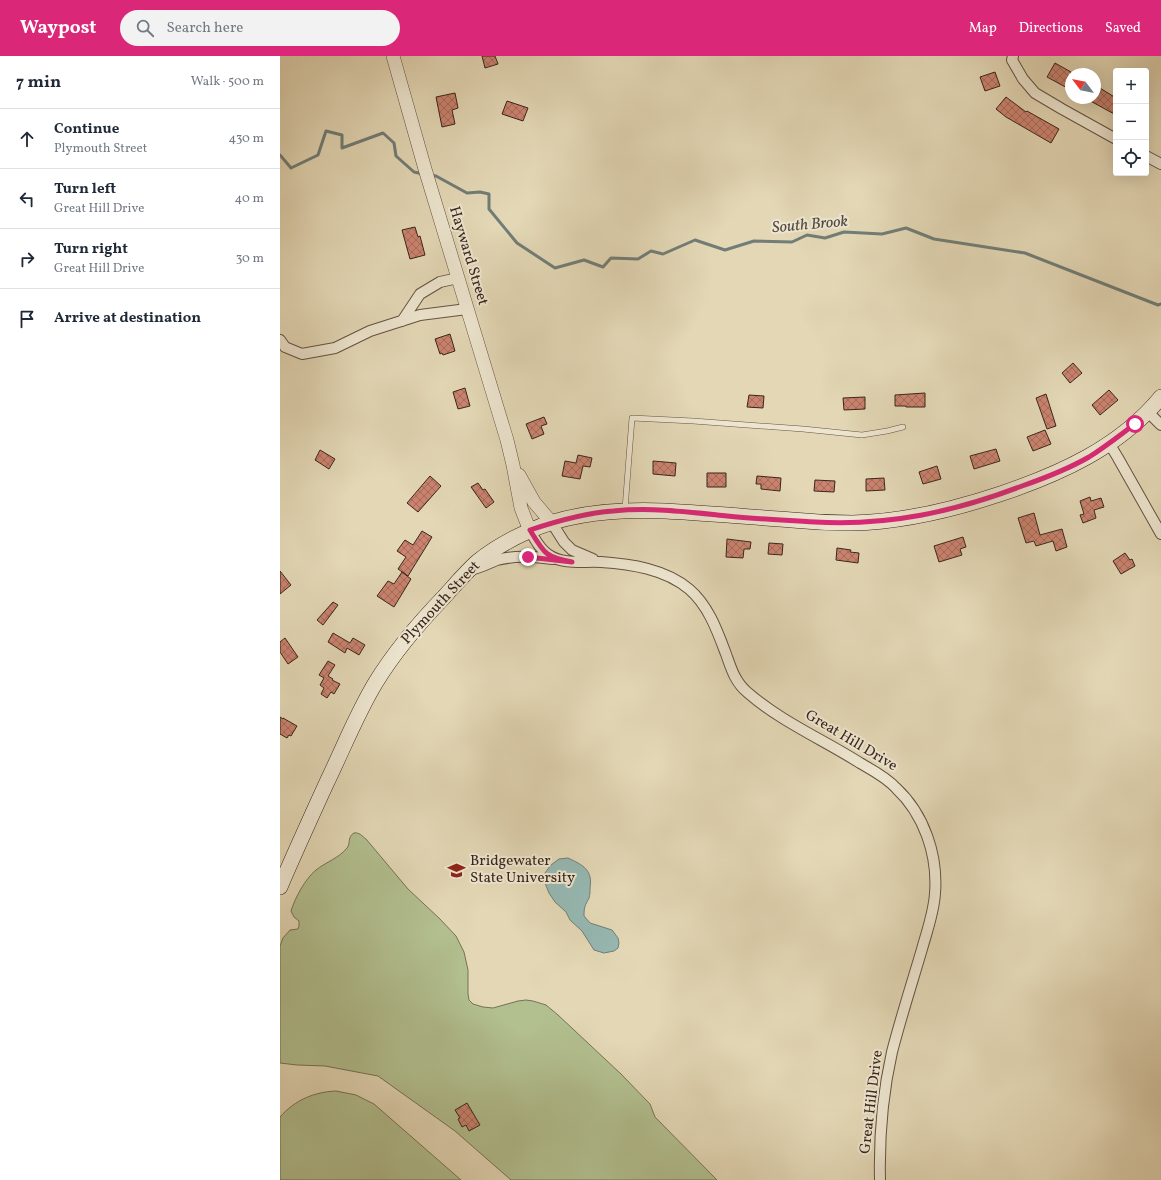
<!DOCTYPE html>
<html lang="en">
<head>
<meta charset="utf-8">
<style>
	body { margin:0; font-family:Vollkorn,serif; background:#f2f2f3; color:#1f2937 }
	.controls { position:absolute; right:12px; top:12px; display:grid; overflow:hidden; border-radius:4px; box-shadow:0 4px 16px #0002 }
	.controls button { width:36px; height:36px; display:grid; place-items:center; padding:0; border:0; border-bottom:1px solid #e0e1e3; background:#fff; color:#1f2937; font:20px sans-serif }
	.compass { position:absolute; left:785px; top:12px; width:36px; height:36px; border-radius:50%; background:#fff; box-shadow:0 4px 16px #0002; rotate:302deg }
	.stop { position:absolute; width:12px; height:12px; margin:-9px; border:3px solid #db2777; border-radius:50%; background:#fff }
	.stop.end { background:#db2777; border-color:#fff; box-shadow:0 1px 4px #0008 }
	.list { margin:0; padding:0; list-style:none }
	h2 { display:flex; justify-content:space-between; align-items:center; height:52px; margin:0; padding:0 16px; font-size:17px }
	h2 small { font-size:13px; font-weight:400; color:#747a83 }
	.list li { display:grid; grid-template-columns:26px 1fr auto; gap:12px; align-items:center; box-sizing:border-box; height:60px; padding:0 16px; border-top:1px solid #e0e1e3 }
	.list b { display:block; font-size:15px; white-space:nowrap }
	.list p { margin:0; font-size:13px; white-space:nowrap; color:#747a83 }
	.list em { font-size:13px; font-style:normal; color:#747a83 }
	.icon { flex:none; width:22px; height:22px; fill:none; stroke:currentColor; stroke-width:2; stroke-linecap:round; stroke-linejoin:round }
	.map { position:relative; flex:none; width:881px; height:1124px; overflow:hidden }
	header { display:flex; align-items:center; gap:24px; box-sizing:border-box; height:56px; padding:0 20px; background:#db2777; color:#fff }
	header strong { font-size:19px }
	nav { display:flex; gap:22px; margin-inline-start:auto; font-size:14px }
	.search { width:280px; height:36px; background:#f2f2f3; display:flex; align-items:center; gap:10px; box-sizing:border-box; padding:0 14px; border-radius:22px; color:#747a83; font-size:15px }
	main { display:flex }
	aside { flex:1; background:#fff }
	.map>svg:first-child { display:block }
	.green { fill:#b2bf8f; stroke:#767256 }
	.water { fill:#96b8b2; stroke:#717d76 }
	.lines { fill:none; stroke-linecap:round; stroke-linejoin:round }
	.stream { stroke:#717d76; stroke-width:3 }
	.building { fill:url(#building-cross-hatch); stroke:#39251d }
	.service-casing { stroke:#645243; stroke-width:6 }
	.minor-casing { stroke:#645243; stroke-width:12 }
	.tertiary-casing { stroke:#645243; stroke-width:14 }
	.secondary-casing { stroke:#39251d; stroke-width:16 }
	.service { stroke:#ede5cf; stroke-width:5 }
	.minor { stroke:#ede5cf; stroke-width:10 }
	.tertiary { stroke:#ede5cf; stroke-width:13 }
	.secondary { stroke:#ede5cf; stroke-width:15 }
	.route { stroke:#db2777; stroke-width:5 }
	.labels { text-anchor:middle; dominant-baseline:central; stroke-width:4; stroke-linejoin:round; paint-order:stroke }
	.street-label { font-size:15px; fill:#39251d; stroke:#ede5cf }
	.poi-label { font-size:15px; fill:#39251d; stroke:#ede5cf; text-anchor:start }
	.water-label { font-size:16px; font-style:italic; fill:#504a42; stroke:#ede5cf }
</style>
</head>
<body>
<header>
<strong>Waypost</strong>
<div class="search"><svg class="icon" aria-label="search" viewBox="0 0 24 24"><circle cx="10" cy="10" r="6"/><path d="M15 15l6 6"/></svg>Search here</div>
<nav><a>Map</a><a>Directions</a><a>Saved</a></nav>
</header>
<main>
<aside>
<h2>7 min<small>Walk · 500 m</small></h2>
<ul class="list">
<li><svg class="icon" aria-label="ahead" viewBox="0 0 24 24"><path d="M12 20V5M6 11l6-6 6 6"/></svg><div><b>Continue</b><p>Plymouth Street</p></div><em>430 m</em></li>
<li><svg class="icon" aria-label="left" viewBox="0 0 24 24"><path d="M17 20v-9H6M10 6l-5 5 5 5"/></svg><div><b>Turn left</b><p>Great Hill Drive</p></div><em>40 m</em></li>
<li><svg class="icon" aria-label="right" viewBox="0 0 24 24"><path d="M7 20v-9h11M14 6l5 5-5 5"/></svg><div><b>Turn right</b><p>Great Hill Drive</p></div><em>30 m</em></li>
<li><svg class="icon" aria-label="arrive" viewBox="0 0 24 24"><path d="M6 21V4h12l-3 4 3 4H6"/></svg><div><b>Arrive at destination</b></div></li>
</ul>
</aside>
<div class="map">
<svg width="881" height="1124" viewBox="0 0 881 1124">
	<defs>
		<pattern id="building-cross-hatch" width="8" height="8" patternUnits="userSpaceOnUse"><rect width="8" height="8" fill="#cb836f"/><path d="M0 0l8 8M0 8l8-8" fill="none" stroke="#a66b5b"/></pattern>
	</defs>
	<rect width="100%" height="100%" fill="#e3d7b5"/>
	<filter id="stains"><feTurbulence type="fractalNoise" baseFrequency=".005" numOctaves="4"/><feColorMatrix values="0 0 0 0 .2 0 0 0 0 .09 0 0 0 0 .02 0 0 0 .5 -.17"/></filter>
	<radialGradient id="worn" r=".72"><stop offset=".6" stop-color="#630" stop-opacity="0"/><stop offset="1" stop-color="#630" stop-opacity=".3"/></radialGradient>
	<path class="green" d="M74,777C79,776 82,780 86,783L128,833L160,863L176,880L184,896L188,914V938L189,944L193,948L203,951L213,952L238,945L246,944L253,945L266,949L278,959L341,1018L370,1048L375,1061L437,1124H231L175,1075L98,1020L45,1010L17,1009L0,1007V890L3,882L10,874L18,873L19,870V865L14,861L11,855C15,842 25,823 36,814C46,806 59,802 67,792C71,787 67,781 74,777Z
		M56,1035L76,1039L94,1048L181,1124H0V1061C15,1044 34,1036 56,1035Z"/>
	<path class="water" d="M288,802C303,809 313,814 310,832C310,835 310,839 309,842C305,850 304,850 304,860L310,867L332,874L338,882L339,887L338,892L334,895L324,897L314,894L302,875L290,864L286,856L275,846L269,837L263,822L265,817L271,809L279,803Z"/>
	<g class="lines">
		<path class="stream" d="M0,99L11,112L38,99L46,75L62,79V92L103,77L114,87L116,100L134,116L143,118
			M150,119L156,120L187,137L200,136L209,138V153L237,187L275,212L304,204L323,211L331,202L358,203L371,195L383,198L415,184L445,194L474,185L512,186L527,179L545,182L564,176L602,178L626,172L654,183L745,197L878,249L881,248"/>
	</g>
	<path class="building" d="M202,0H215L218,8L205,12Z
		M775,7L791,16V34L767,21Z
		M715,16L720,30L705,35L700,21Z
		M815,29L836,42V59L805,42H815Z
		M175,37L178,52L172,54L175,68L162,71L156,41Z
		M726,41L746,56L747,55L779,73L771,87L726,61L716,53Z
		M227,45L248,52L243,65L222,58Z
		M135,171L138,181L140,180L145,199L130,203L122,174Z
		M170,278L175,295L163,299L162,297L160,298L155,283Z
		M793,307L802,317L790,327L782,317Z
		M185,332L190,350L178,353L173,336Z
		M829,334L838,344L820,359L812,349Z
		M645,337V351H626V350H615V339Z
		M766,338L776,370L767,373L756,342Z
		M469,339L484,340L483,352L467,351Z
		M585,341V353L564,354L563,342Z
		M264,361L267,368L261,370L264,378L252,383L246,368Z
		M765,374L771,388L753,395L747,381Z
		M716,393L720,405L694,413L690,400Z
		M40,394L55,403L49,413L35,404Z
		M298,399L312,402L310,411L303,410L300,423L282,420L285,405L296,407Z
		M373,405L396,407L395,420L373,418Z
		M657,410L661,423L643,428L639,416Z
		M427,417H446V431H427Z
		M150,420L161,430L138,456L127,447Z
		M477,420L501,422L500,435L481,433V428H476Z
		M604,422L605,434L586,435V423Z
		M535,424L555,425L554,436L534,435Z
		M198,427L203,434L205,433L214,446L206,452L191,431Z
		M810,441L811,445L821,442L824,451L814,454L816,462L803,467L800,459L804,458L800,445Z
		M754,457L760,479L782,473L787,491L776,495L773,485L756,490L754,485L746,487L738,462Z
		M142,475L152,481L128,520L118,513L126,501L117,495L125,484L133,489Z
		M683,481L686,491L680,493L682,499L659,506L654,490Z
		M447,483L471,486L470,493H464L463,502L446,501Z
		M489,487L503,488L502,499L488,498Z
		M557,492L571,494L570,496L579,497L578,507L556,504Z
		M845,497L850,504L852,503L855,510L841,518L833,505Z
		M0,515L11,529L0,538Z
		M122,516L131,523L114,551L97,540L108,525L114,528Z
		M53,546L58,549L43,569L37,564Z
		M53,577L70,587L73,582L85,589L79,599L67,592L65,597L48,586Z
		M5,582L18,601L8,608L0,596V586Z
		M48,605L55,609L48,620L53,623L52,624L60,628L54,638L51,636L47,642L41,638L44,632L40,629L44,622L39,619Z
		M0,661L3,663V662L17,670L11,680L9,679L7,682L0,678Z
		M187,1047L200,1069L189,1075L186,1069L182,1071L178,1063L180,1062L175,1054Z"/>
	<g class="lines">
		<defs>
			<path id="service" d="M345,453L352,362L413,365L523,373L582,379L607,375L623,371"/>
			<path id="minor" d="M733,0L732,4L743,23L755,37L782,53L836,83
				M866,100L881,108
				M122,265L140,238L160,226L178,222
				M0,284L5,291L22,298L55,292L90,275L140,259L187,253
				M868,356L881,369
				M829,387L838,402L881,478
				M272,467L284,486L292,494L313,503
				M250,475C255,483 260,494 269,499C283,509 304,505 321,506C351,508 385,513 409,533C428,549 437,574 446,598C451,612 455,626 467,636C500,665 542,683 580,707C592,714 606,721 616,732C644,758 658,799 655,837C654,856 647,875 642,893C632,927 621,961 612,996C603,1036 599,1083 600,1124
				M194,513C202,511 209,507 217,504C236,499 254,501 273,503"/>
			<path id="tertiary" d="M113,0L145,113L227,384L233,409L241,452L250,475
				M239,419L254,446L272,467"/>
			<path id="secondary" d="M0,831C15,796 31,761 47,726C63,693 77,657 96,626C115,595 139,567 164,541C175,529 185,517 197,506C213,493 231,483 249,475C291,456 339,453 385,455C427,457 470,461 512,464C532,466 552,467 572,467C623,466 672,454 720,438C780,418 840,391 881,341"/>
		</defs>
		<use href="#service" class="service-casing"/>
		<use href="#minor" class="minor-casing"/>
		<use href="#tertiary" class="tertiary-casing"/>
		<use href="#secondary" class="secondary-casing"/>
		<use href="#service" class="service"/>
		<use href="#minor" class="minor"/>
		<use href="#tertiary" class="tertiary"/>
		<use href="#secondary" class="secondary"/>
	</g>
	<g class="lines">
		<path class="route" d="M248,501L292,506C265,501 264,497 250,474C277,465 304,457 333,455C371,451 409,456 447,460C476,463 506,464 535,466C609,470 674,456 742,430C765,422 788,413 809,401C825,391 840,379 855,368"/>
	</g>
	<defs>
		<symbol id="university-bare" viewBox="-9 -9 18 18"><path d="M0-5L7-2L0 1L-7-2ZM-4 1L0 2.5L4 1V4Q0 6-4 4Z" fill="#8f2418" stroke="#ede5cf" stroke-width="2.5" paint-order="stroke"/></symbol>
	</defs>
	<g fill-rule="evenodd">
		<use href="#university-bare" x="164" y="802" width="25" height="25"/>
	</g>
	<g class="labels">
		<g class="street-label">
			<text transform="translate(188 200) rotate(73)">Hayward Street</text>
			<text transform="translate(161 547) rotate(-47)">Plymouth Street</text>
			<text transform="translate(571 685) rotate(31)">Great Hill Drive</text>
			<text transform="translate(592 1046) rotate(-83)">Great Hill Drive</text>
		</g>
		<g class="poi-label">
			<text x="190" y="805">Bridgewater<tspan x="190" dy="17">State University</tspan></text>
		</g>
		<g class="water-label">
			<text transform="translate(530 169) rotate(-5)">South Brook</text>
		</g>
	</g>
	<rect width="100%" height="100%" filter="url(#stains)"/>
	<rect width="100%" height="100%" fill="url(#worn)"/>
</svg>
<div class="controls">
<button>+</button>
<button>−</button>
<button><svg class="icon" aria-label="locate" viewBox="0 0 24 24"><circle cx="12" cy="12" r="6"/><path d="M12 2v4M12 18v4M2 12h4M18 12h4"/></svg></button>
</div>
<svg class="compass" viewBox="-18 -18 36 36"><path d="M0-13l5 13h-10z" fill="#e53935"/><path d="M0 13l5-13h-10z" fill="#747a83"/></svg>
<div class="stop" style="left:855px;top:368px"></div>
<div class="stop end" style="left:248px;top:501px"></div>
</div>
</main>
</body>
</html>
